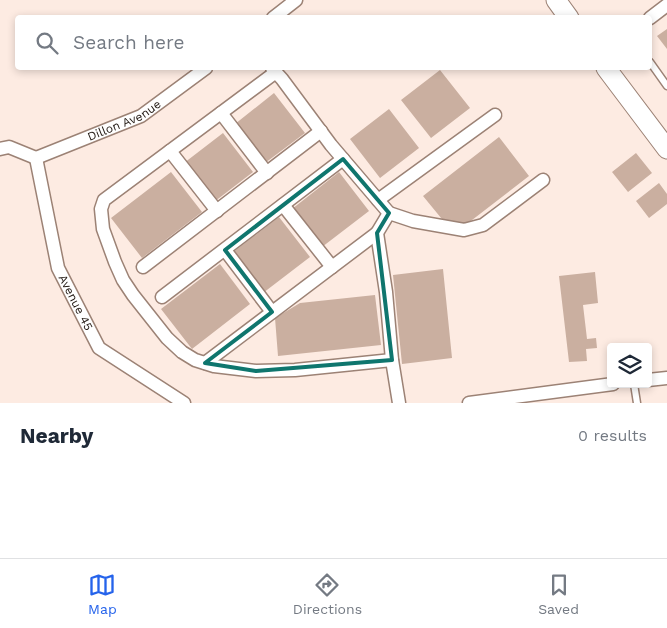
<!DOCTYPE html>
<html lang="en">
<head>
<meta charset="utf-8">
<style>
	body { margin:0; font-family:"Work Sans",sans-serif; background:#f6f6f7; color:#1f2937 }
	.controls { position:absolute; right:15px; bottom:15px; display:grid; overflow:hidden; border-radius:5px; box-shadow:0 2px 8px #0003 }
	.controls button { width:45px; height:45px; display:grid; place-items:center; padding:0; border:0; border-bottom:1px solid #e0e1e3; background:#fff; color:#1f2937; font:25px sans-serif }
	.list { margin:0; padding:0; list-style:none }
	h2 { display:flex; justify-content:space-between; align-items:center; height:65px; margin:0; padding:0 20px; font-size:21px }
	h2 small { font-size:16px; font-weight:400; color:#747a83 }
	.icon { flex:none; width:28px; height:28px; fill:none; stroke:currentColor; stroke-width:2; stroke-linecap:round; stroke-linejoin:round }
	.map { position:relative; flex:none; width:667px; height:403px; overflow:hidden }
	.search { position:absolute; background:#fff; box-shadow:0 2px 8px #0003; left:15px; right:15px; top:15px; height:55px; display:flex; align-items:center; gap:12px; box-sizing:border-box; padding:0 18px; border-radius:5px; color:#747a83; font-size:19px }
	.sheet { height:155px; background:#fff }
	nav { display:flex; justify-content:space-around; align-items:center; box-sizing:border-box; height:70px; border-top:1px solid #e0e1e3; background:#fff; font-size:14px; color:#747a83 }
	nav a { display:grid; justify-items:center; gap:2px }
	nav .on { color:#2563eb }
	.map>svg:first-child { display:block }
	.building { fill:#caafa0 }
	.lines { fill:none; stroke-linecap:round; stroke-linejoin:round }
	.service-casing { stroke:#9c8275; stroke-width:9 }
	.minor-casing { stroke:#9c8275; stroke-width:15 }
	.secondary-casing { stroke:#9c8275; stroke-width:21 }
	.service { stroke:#fff; stroke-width:6 }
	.minor { stroke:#fff; stroke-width:12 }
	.secondary { stroke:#fff; stroke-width:19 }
	.marked { fill:none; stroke:#0f766e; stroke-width:4; stroke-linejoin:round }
	.labels { text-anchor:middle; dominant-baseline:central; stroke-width:4; stroke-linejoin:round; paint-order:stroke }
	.street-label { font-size:12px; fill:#1f1610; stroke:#fcfcfc }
</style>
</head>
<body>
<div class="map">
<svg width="667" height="403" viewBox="0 0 667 403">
	<rect width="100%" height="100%" fill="#fdebe2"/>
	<path class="building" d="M667,29V49L657,36Z
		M440,70L470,108L431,138L401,100Z
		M274,93L305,133L265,163L235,124Z
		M389,109L419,148L380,178L350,139Z
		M223,133L253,172L214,202L184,163Z
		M499,137L529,176L463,227L446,224L423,196Z
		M636,153L652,173L628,192L612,172Z
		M171,172L202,212L142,258L111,218Z
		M339,172L369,211L322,247L292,209Z
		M659,183L667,194V204L649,218L636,201Z
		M279,217L310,257L263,293L232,253Z
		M220,264L250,304L192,349L161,309Z
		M443,269L452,358L402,364L393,275Z
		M595,272L598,303L583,305L587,339L596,338L597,348L586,349L587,361L569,362L559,276Z
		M375,295L381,345L278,356L275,318L300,303Z"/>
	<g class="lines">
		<defs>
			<path id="service" d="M650,62L667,86
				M634,384L637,403"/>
			<g id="minor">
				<path d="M273,18L296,0"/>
				<path d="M650,18L667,5"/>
				<path d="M272,68L282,79L331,145L389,213L377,233L386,292L392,360L399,403"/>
				<path d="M276,72L104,200L101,209L103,229L115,262L123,280L133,295L167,338L182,352L195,360L214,366L256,371L295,370L392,360"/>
				<path d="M221,113L267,173"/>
				<path d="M0,149L9,147L36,158"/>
				<path d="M170,151L217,211"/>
				<path id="s1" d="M36,158L58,268L99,348L184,403"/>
				<path id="s2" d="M36,158L141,116L206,68"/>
				<path d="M378,200L495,115"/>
				<path d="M283,205L332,267"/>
				<path d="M389,213L413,221L464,230L483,225L543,180"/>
				<path d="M225,250L272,312"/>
				<path d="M143,267L321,131"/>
				<path d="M162,297L343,159"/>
				<path d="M205,363L377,233"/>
				<path d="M648,380L667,378"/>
				<path d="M469,403L613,384"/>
			</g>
			<path id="secondary" d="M556,0L569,18
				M606,68L667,149"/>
		</defs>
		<use href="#service" class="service-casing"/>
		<use href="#minor" class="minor-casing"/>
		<use href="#secondary" class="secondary-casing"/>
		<use href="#service" class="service"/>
		<use href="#minor" class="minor"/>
		<use href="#secondary" class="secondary"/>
	</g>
	<path class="marked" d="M343,159L389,213L377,233L392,360L256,371L205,363L272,312L225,250Z"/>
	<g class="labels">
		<g class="street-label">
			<text stroke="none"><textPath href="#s2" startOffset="96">Dillon Avenue</textPath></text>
			<text stroke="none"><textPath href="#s1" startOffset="151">Avenue 45</textPath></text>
		</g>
	</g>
</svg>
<div class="controls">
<button><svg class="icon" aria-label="layers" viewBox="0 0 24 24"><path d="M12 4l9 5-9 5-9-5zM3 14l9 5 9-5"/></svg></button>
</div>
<div class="search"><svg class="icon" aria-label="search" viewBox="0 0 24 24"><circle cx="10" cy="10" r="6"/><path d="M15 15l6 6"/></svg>Search here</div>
</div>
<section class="sheet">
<h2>Nearby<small>0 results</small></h2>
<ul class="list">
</ul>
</section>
<nav>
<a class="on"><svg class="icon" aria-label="map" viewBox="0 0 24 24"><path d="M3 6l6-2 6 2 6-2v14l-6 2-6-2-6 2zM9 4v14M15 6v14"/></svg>Map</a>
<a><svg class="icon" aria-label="directions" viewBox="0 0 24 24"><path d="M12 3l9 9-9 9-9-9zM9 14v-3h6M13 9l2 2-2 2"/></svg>Directions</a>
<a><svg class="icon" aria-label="saved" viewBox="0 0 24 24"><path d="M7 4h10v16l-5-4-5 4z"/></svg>Saved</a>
</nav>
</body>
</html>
